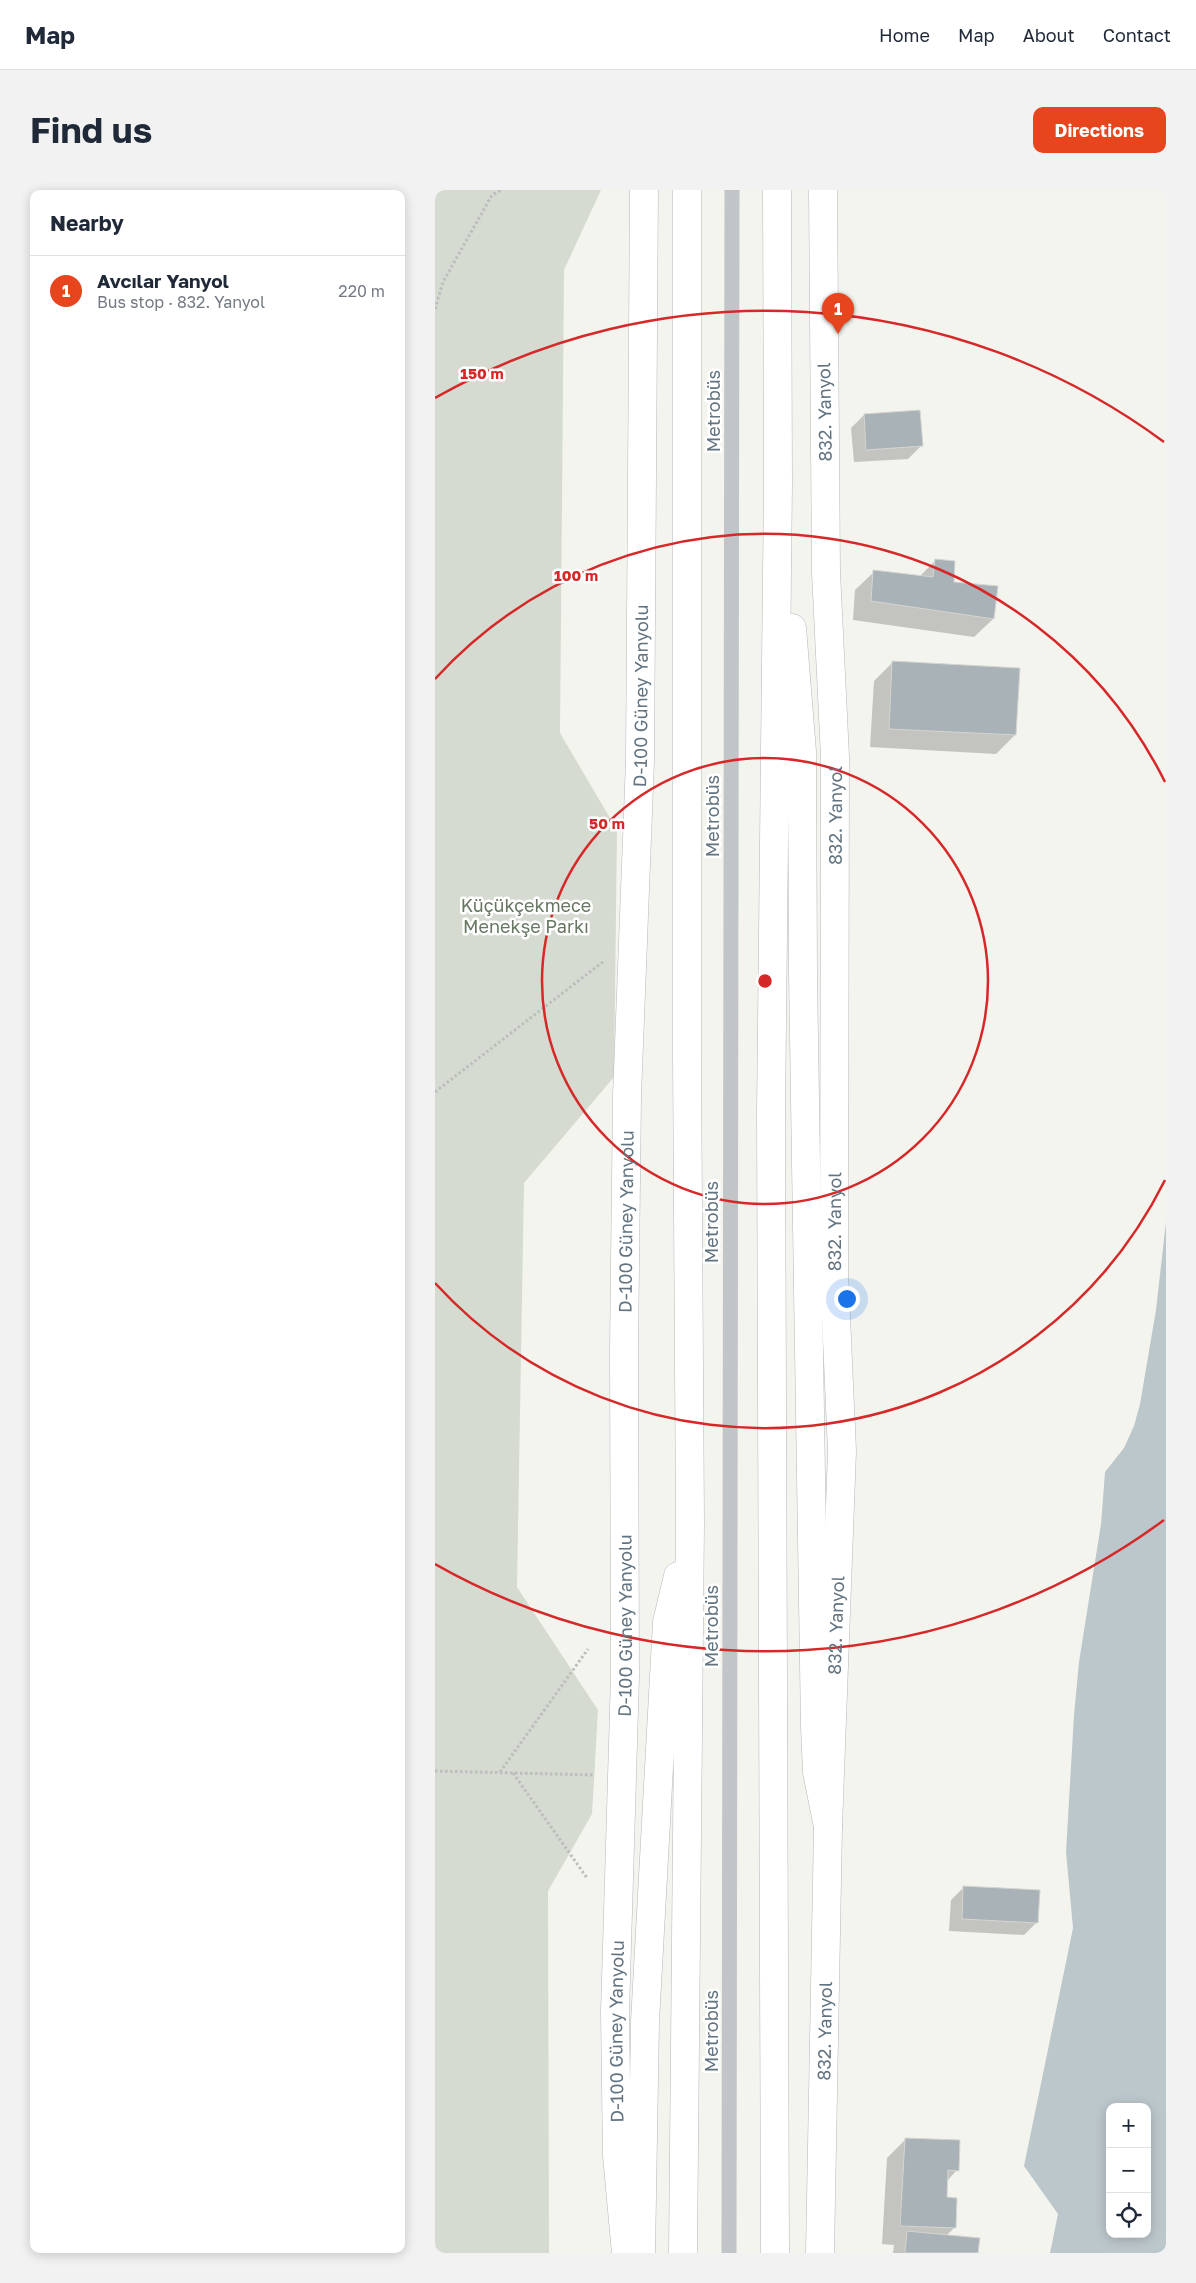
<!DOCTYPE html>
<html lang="en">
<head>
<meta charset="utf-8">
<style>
	body { margin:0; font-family:"Golos Text",sans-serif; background:#f2f2f3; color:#1f2937 }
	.controls { position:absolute; right:15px; bottom:15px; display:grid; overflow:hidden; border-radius:10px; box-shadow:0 2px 12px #0003 }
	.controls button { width:45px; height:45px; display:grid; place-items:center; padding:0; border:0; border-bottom:1px solid #e0e1e3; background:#fff; color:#1f2937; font:25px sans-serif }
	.you { position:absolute; left:411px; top:1108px; width:18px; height:18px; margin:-12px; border:4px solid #fff; border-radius:50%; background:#1a73e8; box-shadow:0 0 0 8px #1a73e833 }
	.badge { display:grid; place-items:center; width:32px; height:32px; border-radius:50%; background:#e6451d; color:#fff; font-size:16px; font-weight:700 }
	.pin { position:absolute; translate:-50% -41px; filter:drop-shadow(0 1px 2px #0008) }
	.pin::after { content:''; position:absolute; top:26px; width:18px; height:15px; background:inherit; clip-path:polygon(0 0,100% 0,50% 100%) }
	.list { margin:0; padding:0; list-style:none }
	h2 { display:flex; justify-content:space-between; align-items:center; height:65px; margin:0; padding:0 20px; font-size:21px }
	h2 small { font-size:16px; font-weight:400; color:#747a83 }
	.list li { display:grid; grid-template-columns:32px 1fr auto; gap:15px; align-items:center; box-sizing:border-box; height:70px; padding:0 20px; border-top:1px solid #e0e1e3 }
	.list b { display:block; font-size:19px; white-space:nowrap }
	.list p { margin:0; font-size:16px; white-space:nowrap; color:#747a83 }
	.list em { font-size:16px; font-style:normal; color:#747a83 }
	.icon { flex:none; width:28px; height:28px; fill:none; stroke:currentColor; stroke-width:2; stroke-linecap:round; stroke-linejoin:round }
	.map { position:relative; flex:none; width:731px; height:2063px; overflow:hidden; border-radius:10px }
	header { display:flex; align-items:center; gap:30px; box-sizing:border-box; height:70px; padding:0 25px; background:#fff; border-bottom:1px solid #e0e1e3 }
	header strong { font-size:24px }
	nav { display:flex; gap:28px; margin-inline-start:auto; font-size:18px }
	.intro { display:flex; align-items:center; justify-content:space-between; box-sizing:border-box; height:120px; padding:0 30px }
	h1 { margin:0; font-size:35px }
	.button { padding:12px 22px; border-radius:10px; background:#e6451d; color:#fff; font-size:18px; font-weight:700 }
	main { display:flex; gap:30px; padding:0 30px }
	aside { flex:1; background:#fff; border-radius:10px; box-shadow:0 2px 12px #0003 }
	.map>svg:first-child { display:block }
	.green { fill:#d5dbd0 }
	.water { fill:#bcc7cc; fill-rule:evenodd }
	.shadow { fill:#0003 }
	.building { fill:#a9b2b6; stroke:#d5d5d2 }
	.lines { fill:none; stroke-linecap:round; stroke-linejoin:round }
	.primary-casing { stroke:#b4b8bc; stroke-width:29 }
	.highway-casing { stroke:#b4b7ba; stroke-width:29 }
	.path { stroke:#bbbdbf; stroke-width:3; stroke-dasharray:2.5 2.5; stroke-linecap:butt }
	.lane { stroke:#c1c5c8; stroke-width:15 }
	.primary { stroke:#fff; stroke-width:28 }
	.highway { stroke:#fff; stroke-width:28 }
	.ring { fill:none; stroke:#d62828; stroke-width:2.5 }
	.labels { text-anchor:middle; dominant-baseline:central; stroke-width:5; stroke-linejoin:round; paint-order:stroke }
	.street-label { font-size:18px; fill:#627481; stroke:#fff }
	.park-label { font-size:18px; fill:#667861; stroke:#fff }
	.centre { fill:#d62828; stroke:#fff; stroke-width:2.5 }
	.ring-label { font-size:15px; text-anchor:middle; font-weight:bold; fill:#d62828; stroke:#fff; stroke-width:5; stroke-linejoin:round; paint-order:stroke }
</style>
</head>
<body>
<header>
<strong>Map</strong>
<nav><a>Home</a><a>Map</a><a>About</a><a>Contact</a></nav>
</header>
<div class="intro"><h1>Find us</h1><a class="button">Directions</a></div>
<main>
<aside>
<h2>Nearby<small></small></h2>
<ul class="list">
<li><span class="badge">1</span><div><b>Avcılar Yanyol</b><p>Bus stop · 832. Yanyol</p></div><em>220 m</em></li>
</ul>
</aside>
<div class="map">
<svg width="731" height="2063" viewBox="0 0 731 2063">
	<rect width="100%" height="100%" fill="#f4f4ef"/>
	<path class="green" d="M0,0H166L129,80L125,543L182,640L179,887L89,993L82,1397L163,1520L157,1624L113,1701L114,2063H0Z"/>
	<path class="water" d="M731,1032V2063H615L623,2024L589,1976L638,1738L631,1662L639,1525L644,1472L666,1334L670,1282L689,1258L699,1236L705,1214L721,1120ZM675,1917H712V2044H675Z"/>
	<path class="shadow" d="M429,225L486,256L473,269L419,272L416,238Z
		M500,371L518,394L558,429L539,447L418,430L420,400L439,382L484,387Z
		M458,472L580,545L561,564L435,557L439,491Z
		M529,1697L602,1732L589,1745L514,1741L516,1710Z
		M471,1949L522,1980L512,1991L510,2008L519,2038L511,2046L542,2063H458L459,2055L447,2054L452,1968Z"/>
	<path class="building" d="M485,220L488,256L431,260L429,224Z
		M500,369L520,371L519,392L563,396L559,429L436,411L438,380L498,387Z
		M457,471L585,478L581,545L454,539Z
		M528,1696L605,1700L603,1733L527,1729Z
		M470,1948L525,1950L524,1981L513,1980L512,2007L522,2008L521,2038L465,2036Z
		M472,2041L545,2048L543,2063H470Z"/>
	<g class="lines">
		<defs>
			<g id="primary">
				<path id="s1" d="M191,2063L182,1966L180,1823L190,1486L189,1160L192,906L205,571L209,0"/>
				<path id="s2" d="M385,2063L393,1637L407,1261L399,1082L400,567L391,382L388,0"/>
			</g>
			<path id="highway" d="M357,438L367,562L368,784L380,1537L382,1582L393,1637
				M206,2063L210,1832L232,1432L243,1386
				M248,2063L255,1333L252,866V0
				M340,2063L336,923L343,294L342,0"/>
		</defs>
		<use href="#primary" class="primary-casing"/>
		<use href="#highway" class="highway-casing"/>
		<path class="path" d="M0,119L8,92L57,5L66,0
			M0,902L169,771
			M0,1581L159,1585
			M65,1582L153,1459
			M78,1583L152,1688"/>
		<path class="lane" d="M294,2063L297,0"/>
		<use href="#primary" class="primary"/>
		<use href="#highway" class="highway"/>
	</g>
	<g class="ring">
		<circle cx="330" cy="791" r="223"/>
		<path d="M730 990A447 447 0 0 1 0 1093M0 489A447 447 0 0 1 730 592"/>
		<path d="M729 1330A670 670 0 0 1 0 1374M0 208A670 670 0 0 1 729 252"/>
	</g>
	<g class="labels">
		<g class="street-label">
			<text transform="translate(278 221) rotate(-90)">Metrobüs</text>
			<text transform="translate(389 222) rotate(-91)">832. Yanyol</text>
			<text stroke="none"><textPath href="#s1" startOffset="1558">D-100 Güney Yanyolu</textPath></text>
			<text transform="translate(277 626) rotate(-90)">Metrobüs</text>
			<text stroke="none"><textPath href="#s2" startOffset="1438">832. Yanyol</textPath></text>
			<text stroke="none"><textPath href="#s1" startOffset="1032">D-100 Güney Yanyolu</textPath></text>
			<text transform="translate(276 1032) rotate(-90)">Metrobüs</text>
			<text stroke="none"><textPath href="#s2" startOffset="1032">832. Yanyol</textPath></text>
			<text transform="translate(276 1436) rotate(-90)">Metrobüs</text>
			<text stroke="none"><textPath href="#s2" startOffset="628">832. Yanyol</textPath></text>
			<text stroke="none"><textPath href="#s1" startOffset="628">D-100 Güney Yanyolu</textPath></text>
			<text transform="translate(276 1841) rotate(-90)">Metrobüs</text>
			<text stroke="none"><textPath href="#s2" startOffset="222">832. Yanyol</textPath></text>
			<text stroke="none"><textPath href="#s1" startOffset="222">D-100 Güney Yanyolu</textPath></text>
		</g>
		<g class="park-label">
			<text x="91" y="715">Küçükçekmece<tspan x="91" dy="21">Menekşe Parkı</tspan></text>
		</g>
	</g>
	<circle cx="330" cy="791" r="8" class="centre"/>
	<g class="ring-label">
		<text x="47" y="189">150 m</text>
		<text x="141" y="391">100 m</text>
		<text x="172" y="639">50 m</text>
	</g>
</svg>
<div class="controls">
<button>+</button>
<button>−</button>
<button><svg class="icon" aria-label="locate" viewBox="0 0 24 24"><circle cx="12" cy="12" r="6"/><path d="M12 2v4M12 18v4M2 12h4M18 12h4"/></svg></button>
</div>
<div class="you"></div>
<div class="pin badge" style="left:403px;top:144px">1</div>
</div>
</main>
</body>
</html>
